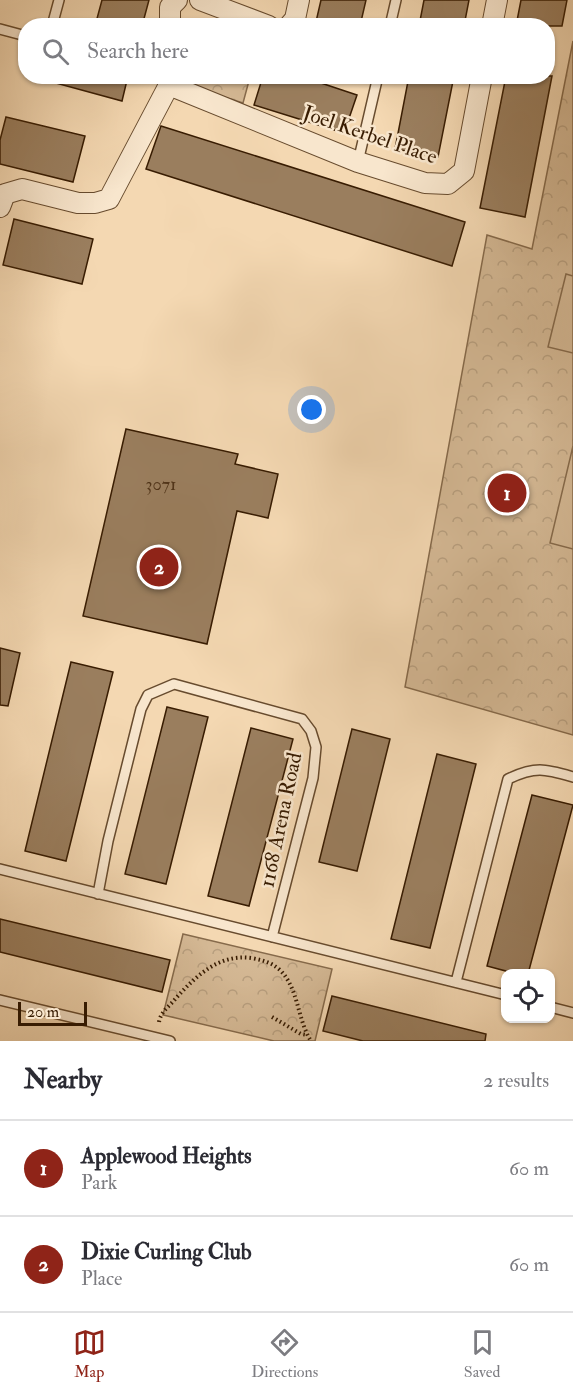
<!DOCTYPE html>
<html lang="en">
<head>
<meta charset="utf-8">
<style>
	body { margin:0; font-family:"IM FELL Double Pica",serif; background:#f7f7f7; color:#2b2b33 }
	.controls { position:absolute; right:18px; bottom:18px; display:grid; overflow:hidden; border-radius:12px; box-shadow:0 2px 4px #0004 }
	.controls button { width:54px; height:54px; display:grid; place-items:center; padding:0; border:0; border-bottom:2px solid #e1e1e2; background:#fff; color:#2b2b33; font:30px sans-serif }
	.scale { position:absolute; left:18px; bottom:15px; width:69px; box-sizing:border-box; padding-left:6px; border:3px solid #381c02; border-top:0; font-size:16px; line-height:21px; white-space:nowrap; color:#381c02; -webkit-text-stroke:4px #f8e6cd; paint-order:stroke }
	.you { position:absolute; left:312px; top:410px; width:21px; height:21px; margin:-15px; border:4px solid #fff; border-radius:50%; background:#1a73e8; box-shadow:0 0 0 9px #1a73e833 }
	.badge { display:grid; place-items:center; width:39px; height:39px; border-radius:50%; background:#8f2418; color:#fff; font-size:20px; font-weight:700 }
	.pin { position:absolute; translate:-50% -50%; border:3px solid #fff; box-shadow:0 2px 6px #0006 }
	.list { margin:0; padding:0; list-style:none }
	h2 { display:flex; justify-content:space-between; align-items:center; height:78px; margin:0; padding:0 24px; font-size:26px }
	h2 small { font-size:20px; font-weight:400; color:#7c7c81 }
	.list li { display:grid; grid-template-columns:39px 1fr auto; gap:18px; align-items:center; box-sizing:border-box; height:96px; padding:0 24px; border-top:2px solid #e1e1e2 }
	.list b { display:block; font-size:22px; white-space:nowrap }
	.list p { margin:0; font-size:20px; white-space:nowrap; color:#7c7c81 }
	.list em { font-size:20px; font-style:normal; color:#7c7c81 }
	.icon { flex:none; width:33px; height:33px; fill:none; stroke:currentColor; stroke-width:2; stroke-linecap:round; stroke-linejoin:round }
	.map { position:relative; flex:none; width:573px; height:1041px; overflow:hidden }
	.search { position:absolute; background:#fff; box-shadow:0 2px 4px #0004; left:18px; right:18px; top:18px; height:66px; display:flex; align-items:center; gap:15px; box-sizing:border-box; padding:0 21px; border-radius:24px; color:#7c7c81; font-size:22px }
	.sheet { height:270px; background:#fff }
	nav { display:flex; justify-content:space-around; align-items:center; box-sizing:border-box; height:84px; border-top:2px solid #e1e1e2; background:#fff; font-size:16px; color:#7c7c81 }
	nav a { display:grid; justify-items:center; gap:3px }
	nav .on { color:#8f2418 }
	.map>svg:first-child { display:block }
	.park { fill:url(#park-crowns); stroke:#866a4b; stroke-width:1.5 }
	.pitch { fill:#d4b894; stroke:#866a4b; stroke-width:1.5 }
	.building { fill:#9a7e5e; stroke:#381c02; stroke-width:1.5 }
	.lines { fill:none; stroke-linecap:round; stroke-linejoin:round }
	.lane-casing { stroke:#674b2e; stroke-width:12 }
	.street-casing { stroke:#674b2e; stroke-width:22 }
	.path { stroke:#381c02; stroke-width:4; stroke-dasharray:1.5 3; stroke-linecap:butt }
	.lane { stroke:#f8e6cd; stroke-width:9 }
	.street { stroke:#f8e6cd; stroke-width:20 }
	.labels { text-anchor:middle; dominant-baseline:central; stroke-width:5; stroke-linejoin:round; paint-order:stroke }
	.number-label { font-size:18px; fill:#503419 }
	.street-label { font-size:21px; fill:#381c02; stroke:#f8e6cd }
</style>
</head>
<body>
<div class="map">
<svg width="573" height="1041" viewBox="0 0 573 1041">
	<defs>
		<pattern id="park-crowns" width="20" height="18" patternUnits="userSpaceOnUse" patternTransform="scale(1.5)"><rect width="20" height="18" fill="#d4b894"/><path d="M2 6a3 3 0 1 1 6 0M12 15a3 3 0 1 1 6 0" fill="none" stroke="#b79e7e"/></pattern>
	</defs>
	<rect width="100%" height="100%" fill="#f4d8b2"/>
	<filter id="stains"><feTurbulence type="fractalNoise" baseFrequency=".00333" numOctaves="4"/><feColorMatrix values="0 0 0 0 .2 0 0 0 0 .09 0 0 0 0 .02 0 0 0 .5 -.17"/></filter>
	<radialGradient id="worn" r=".72"><stop offset=".6" stop-color="#630" stop-opacity="0"/><stop offset="1" stop-color="#630" stop-opacity=".3"/></radialGradient>
	<path class="park" d="M573,41V735L405,687L487,235L532,249Z
		M175,77H250L243,103L173,81Z
		M183,934L332,969L315,1041H274L163,1015Z"/>
	<path class="pitch" d="M566,274L573,276V353L548,347Z
		M573,446V549L550,543Z"/>
	<path class="building" d="M102,0H149L142,26H95Z
		M321,0H366L360,26H315Z
		M424,0H469L464,26H419Z
		M521,0H567L562,26H516Z
		M53,76H128L122,101L52,82Z
		M263,76H300L357,95L344,133L254,105Z
		M409,76H454L438,157L395,149Z
		M506,76H552L525,217L480,208Z
		M6,117L85,136L73,182L0,164V140Z
		M161,126L465,222L452,266L146,169Z
		M14,219L93,239L82,284L3,265Z
		M126,429L238,454L235,464L278,474L268,518L237,511L207,644L83,616Z
		M0,648L20,653L8,706L0,705Z
		M71,662L113,672L66,861L25,851Z
		M167,707L208,717L166,884L125,874Z
		M251,728L293,739L249,906L208,896Z
		M352,729L390,739L357,871L319,862Z
		M437,754L476,764L430,948L391,939Z
		M532,795L573,805L528,974H517L487,966Z
		M0,919L170,960L162,992L0,952Z
		M332,996L486,1034L485,1041H363L323,1031Z"/>
	<g class="lines">
		<defs>
			<path id="lane" d="M52,26L59,0
				M390,26L396,0
				M0,29L26,36
				M358,162L378,76
				M0,869L506,995
				M98,894L108,841L141,709L148,695L174,684L302,719L311,731L316,747L313,778L272,937
				M456,982L508,779C536,766 545,769 573,777
				M0,1000L170,1041
				M550,1007L573,1013"/>
			<path id="street" d="M200,0L269,26
				M170,26V7L177,0
				M289,26L295,19L299,0
				M492,26L497,0
				M169,85L358,162L425,183L448,184L464,171L482,76
				M0,207L5,194L22,189L78,203H95L109,199L169,85V76"/>
		</defs>
		<use href="#lane" class="lane-casing"/>
		<use href="#street" class="street-casing"/>
		<path class="path" d="M272,1017L301,1034L307,1035
			M159,1022C161,1011 170,1006 177,997C197,975 219,954 251,958C262,960 271,962 280,970C299,989 297,1019 311,1041"/>
		<use href="#lane" class="lane"/>
		<use href="#street" class="street"/>
	</g>
	<g class="labels">
		<g class="number-label">
			<text x="161" y="484">3071</text>
		</g>
		<g class="street-label">
			<text transform="translate(370 135) rotate(19)">Joel Kerbel Place</text>
			<text transform="translate(281 820) rotate(-78)">1168 Arena Road</text>
		</g>
	</g>
	<rect width="100%" height="100%" filter="url(#stains)"/>
	<rect width="100%" height="100%" fill="url(#worn)"/>
</svg>
<div class="controls">
<button><svg class="icon" aria-label="locate" viewBox="0 0 24 24"><circle cx="12" cy="12" r="6"/><path d="M12 2v4M12 18v4M2 12h4M18 12h4"/></svg></button>
</div>
<div class="scale">20 m</div>
<div class="you"></div>
<div class="pin badge" style="left:507px;top:493px">1</div>
<div class="pin badge" style="left:159px;top:567px">2</div>
<div class="search"><svg class="icon" aria-label="search" viewBox="0 0 24 24"><circle cx="10" cy="10" r="6"/><path d="M15 15l6 6"/></svg>Search here</div>
</div>
<section class="sheet">
<h2>Nearby<small>2 results</small></h2>
<ul class="list">
<li><span class="badge">1</span><div><b>Applewood Heights</b><p>Park</p></div><em>60 m</em></li>
<li><span class="badge">2</span><div><b>Dixie Curling Club</b><p>Place</p></div><em>60 m</em></li>
</ul>
</section>
<nav>
<a class="on"><svg class="icon" aria-label="map" viewBox="0 0 24 24"><path d="M3 6l6-2 6 2 6-2v14l-6 2-6-2-6 2zM9 4v14M15 6v14"/></svg>Map</a>
<a><svg class="icon" aria-label="directions" viewBox="0 0 24 24"><path d="M12 3l9 9-9 9-9-9zM9 14v-3h6M13 9l2 2-2 2"/></svg>Directions</a>
<a><svg class="icon" aria-label="saved" viewBox="0 0 24 24"><path d="M7 4h10v16l-5-4-5 4z"/></svg>Saved</a>
</nav>
</body>
</html>
